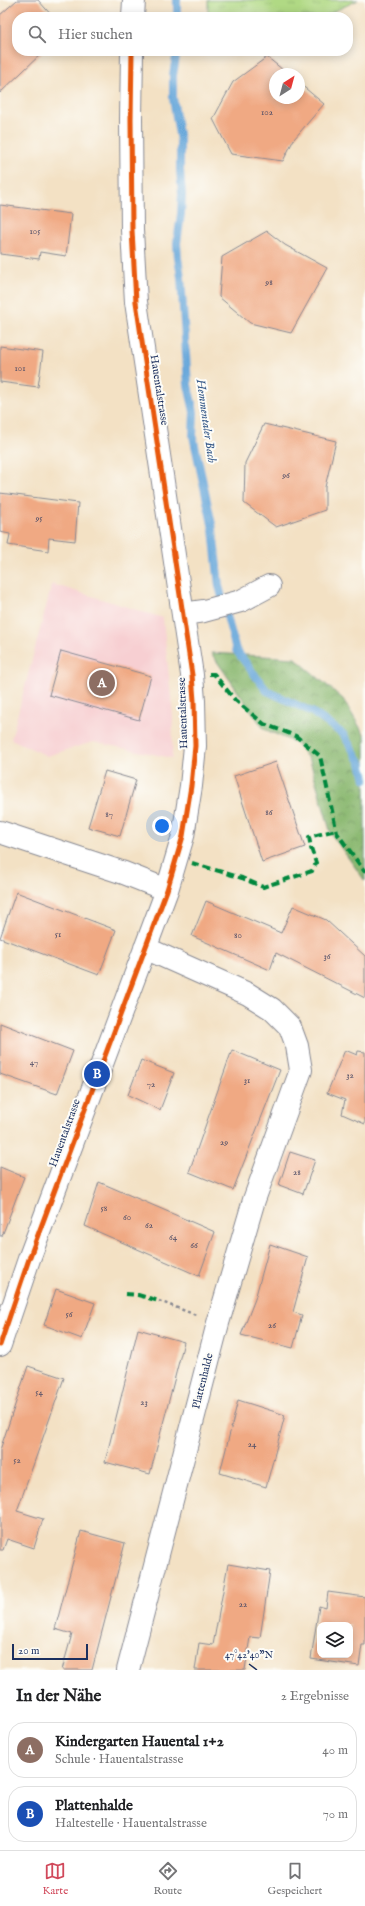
<!DOCTYPE html>
<html lang="de">
<head>
<meta charset="utf-8">
<style>
	body { margin:0; font-family:"IM FELL English",serif; background:#f6f6f6; color:#202124 }
	.controls { position:absolute; right:12px; bottom:12px; display:grid; overflow:hidden; border-radius:8px; box-shadow:0 2px 10px #0003 }
	.controls button { width:36px; height:36px; display:grid; place-items:center; padding:0; border:0; border-bottom:1px solid #e0e0e0; background:#fff; color:#202124; font:20px sans-serif }
	.compass { position:absolute; left:269px; top:68px; width:36px; height:36px; border-radius:50%; background:#fff; box-shadow:0 2px 10px #0003; rotate:36deg }
	.scale { position:absolute; left:12px; bottom:10px; width:76px; box-sizing:border-box; padding-left:4px; border:2px solid #1b2f5e; border-top:0; font-size:11px; line-height:14px; white-space:nowrap; color:#1b2f5e; -webkit-text-stroke:3px #fdfcf7; paint-order:stroke }
	.you { position:absolute; left:162px; top:826px; width:14px; height:14px; margin:-10px; border:3px solid #fff; border-radius:50%; background:#1a73e8; box-shadow:0 0 0 6px #1a73e833 }
	.badge { display:grid; place-items:center; width:26px; height:26px; border-radius:50%; background:#d1495b; color:#fff; font-size:13px; font-weight:700 }
	.pin { position:absolute; translate:-50% -50%; border:2px solid #fff; box-shadow:0 1px 4px #0006 }
	.list { margin:0; padding:0; list-style:none }
	h2 { display:flex; justify-content:space-between; align-items:center; height:52px; margin:0; padding:0 16px; font-size:17px }
	h2 small { font-size:13px; font-weight:400; color:#757577 }
	.list li { display:grid; grid-template-columns:26px 1fr auto; gap:12px; align-items:center; box-sizing:border-box; height:56px; margin:0 8px 8px; padding:0 8px; border:1px solid #e0e0e0; border-radius:16px }
	.list b { display:block; font-size:15px; white-space:nowrap }
	.list p { margin:0; font-size:13px; white-space:nowrap; color:#757577 }
	.list em { font-size:13px; font-style:normal; color:#757577 }
	.icon { flex:none; width:22px; height:22px; fill:none; stroke:currentColor; stroke-width:2; stroke-linecap:round; stroke-linejoin:round }
	.map { position:relative; flex:none; width:365px; height:1670px; overflow:hidden }
	.search { position:absolute; background:#fff; box-shadow:0 2px 10px #0003; left:12px; right:12px; top:12px; height:44px; display:flex; align-items:center; gap:10px; box-sizing:border-box; padding:0 14px; border-radius:16px; color:#757577; font-size:15px }
	.sheet { height:180px; background:#fff }
	nav { display:flex; justify-content:space-around; align-items:center; box-sizing:border-box; height:56px; border-top:1px solid #e0e0e0; background:#fff; font-size:11px; color:#757577 }
	nav a { display:grid; justify-items:center; gap:2px }
	nav .on { color:#d1495b }
	.map>svg:first-child { display:block }
	.built { fill:#f7cfd2 }
	.grass { fill:url(#grass-tufts); stroke:#668471 }
	.forest { fill:url(#forest-crowns); stroke:#547468 }
	.lines { fill:none; stroke-linecap:round; stroke-linejoin:round }
	.stream { stroke:#68a7da; stroke-width:8 }
	.building { fill:#f0a983; fill-rule:evenodd }
	.minor-casing { stroke:#878891; stroke-width:24 }
	.path { stroke:#878891; stroke-width:2.5; stroke-dasharray:3 3; stroke-linecap:butt }
	.minor { stroke:#fff; stroke-width:22 }
	.quiet { stroke:#00873e; stroke-width:4; stroke-dasharray:8 4; stroke-linecap:butt }
	.cycleway-casing { stroke:#fdfcf7; stroke-width:8 }
	.cycleway { stroke:#e8590c; stroke-width:5 }
	.ticks { fill:none; stroke:#1b2f5e; stroke-width:1.5 }
	.labels { text-anchor:middle; dominant-baseline:central; stroke-width:4; stroke-linejoin:round; paint-order:stroke }
	.number-label { font-size:9px; fill:#504e67 }
	.street-label { font-size:11px; fill:#1b2f5e; stroke:#fdfcf7 }
	.water-label { font-size:12px; font-style:italic; fill:#365989; stroke:#fdfcf7 }
	.ticks-label { font-size:10px; text-anchor:middle; fill:#1b2f5e; stroke:#fdfcf7; stroke-width:4; stroke-linejoin:round; paint-order:stroke }
</style>
</head>
<body>
<div class="map">
<svg width="365" height="1670" viewBox="0 0 365 1670">
	<defs>
		<pattern id="grass-tufts" width="24" height="20" patternUnits="userSpaceOnUse"><rect width="24" height="20" fill="#b0d984"/><path d="M3 7l-1-3M5 7V3M7 7l1-3M15 17l-1-3M17 17v-4M19 17l1-3" fill="none" stroke="#97bb74"/></pattern>
		<pattern id="forest-crowns" width="20" height="18" patternUnits="userSpaceOnUse"><rect width="20" height="18" fill="#8cb972"/><path d="M2 6a3 3 0 1 1 6 0M12 15a3 3 0 1 1 6 0" fill="none" stroke="#729761"/></pattern>
	</defs>
	<rect width="100%" height="100%" fill="#fdfcf7"/>
	<filter id="ink" filterUnits="userSpaceOnUse"><feTurbulence type="fractalNoise" baseFrequency=".025" numOctaves="2"/><feDisplacementMap in="SourceGraphic" scale="8" xChannelSelector="R" yChannelSelector="G"/><feConvolveMatrix kernelMatrix="1 2 1 2 8 2 1 2 1" color-interpolation-filters="sRGB"/></filter>
	<filter id="wash" filterUnits="userSpaceOnUse"><feTurbulence type="fractalNoise" baseFrequency=".012" numOctaves="4" result="noise"/><feDisplacementMap in="SourceGraphic" scale="16" xChannelSelector="R" yChannelSelector="G"/><feGaussianBlur stdDeviation="0.9" result="paint"/><feColorMatrix in="noise" values="0 0 0 0 0 0 0 0 0 0 0 0 0 0 0 0 0 1.4 0 .05"/><feComposite in="paint" operator="in"/></filter>
	<g filter="url(#wash)">
		<rect width="100%" height="100%" fill="#f3e1c4"/>
		<path class="built" d="M52,584L163,618L173,716L172,758L93,742L47,756L11,739Z"/>
		<path class="grass" d="M208,0H358L322,17H208Z"/>
		<path class="forest" d="M211,653L295,658L343,699L365,736V881L331,834L310,761L296,743L264,729Z"/>
		<g class="lines">
			<path class="stream" d="M177,0V17
				M177,51L173,75V98L180,141V170L182,194L181,214L177,243L178,258L181,277L188,385L194,412L193,436L213,529L219,586L236,650L267,691L312,712L343,734L361,763L365,779"/>
		</g>
		<g id="blocks">
			<path class="building" d="M17,0H38L53,17H17V51H44L0,93V15Z
				M267,57L288,74H275V98H299V83L324,104L294,139L283,161L231,154L213,119L233,82Z
				M0,205L71,214L66,256L40,252L39,259L0,254Z
				M267,231L285,245L327,268L291,333L250,323L219,297L222,257Z
				M0,346L43,352L38,387L0,382Z
				M264,424L336,441L325,487V510L276,527L244,503L245,463Z
				M0,493L78,503L75,541L49,538L48,551L8,545L10,534L0,532Z
				M61,651L151,676L139,720L49,695Z
				M276,762L305,847L262,862L234,776Z
				M105,771L136,780L120,836L88,827Z
				M16,892L116,930L99,975L0,938Z
				M206,901L281,933L293,906L326,920L365,956V998L276,953L270,970L192,936Z
				M0,1023L73,1051L57,1094L0,1074Z
				M232,1050L280,1070L233,1190L189,1172Z
				M345,1050L357,1055L358,1051L365,1052V1124L342,1114L345,1100L327,1093Z
				M141,1060L174,1073L160,1110L128,1095Z
				M290,1152L315,1160L303,1194L279,1185Z
				M0,1167L24,1177L2,1236H0Z
				M99,1182L215,1232L199,1276L85,1226Z
				M270,1244L308,1257L293,1312L302,1315L293,1348L241,1335L255,1299Z
				M56,1289L95,1303L82,1339L44,1325Z
				M138,1329L184,1342L150,1474L105,1462Z
				M28,1366L64,1378L17,1511L43,1519L34,1548L7,1539L3,1550H0V1450Z
				M238,1400L285,1415L266,1487L220,1473Z
				M81,1531L125,1543L92,1670H62L72,1634L55,1629Z
				M228,1564L270,1571L260,1638L250,1637L245,1670H195L199,1643L213,1645Z
				M328,1592L365,1597V1645H362L359,1666L311,1659L319,1606L326,1608ZM320,1625H350V1655H320Z"/>
		</g>
	</g>
	<g filter="url(#ink)">
		<use href="#blocks" fill-opacity="0" stroke="#878891" stroke-width="1"/>
		<g class="lines">
			<defs>
				<path id="minor" d="M133,17L134,0
					M183,614L204,611L241,601L269,586
					M0,832L124,873L167,890
					M0,1345L29,1259L167,890L183,836L191,786L195,746L194,701L192,675L136,302L132,230L131,119L132,51
					M128,1670L218,1323L254,1200L301,1070L297,1046L290,1027L272,1009L248,994L145,948"/>
			</defs>
			<use href="#minor" class="minor-casing"/>
			<path class="path" d="M159,1301L196,1315"/>
			<use href="#minor" class="minor"/>
			<path class="quiet" d="M209,674H214L235,700L264,724L296,736L320,756L337,833L365,872
				M192,863L242,878L263,887L312,871L316,863L311,848L309,837L336,830
				M125,1294L138,1295L159,1301"/>
			<defs>
				<path id="cycleway" d="M0,1345L29,1259L167,890L183,836L191,786L195,746L194,701L192,675L136,302L132,230L131,119L132,51"/>
			</defs>
			<use href="#cycleway" class="cycleway-casing"/>
			<use href="#cycleway" class="cycleway"/>
		</g>
	</g>
	<path class="ticks" d="M249,1664L257,1670"/>
	<g class="labels">
		<g class="number-label">
			<text x="267" y="112">102</text>
			<text x="35" y="231">105</text>
			<text x="269" y="282">98</text>
			<text x="20" y="368">101</text>
			<text x="286" y="475">96</text>
			<text x="39" y="518">95</text>
			<text x="269" y="812">86</text>
			<text x="109" y="814">87</text>
			<text x="58" y="934">51</text>
			<text x="238" y="935">80</text>
			<text x="327" y="956">36</text>
			<text x="34" y="1062">47</text>
			<text x="350" y="1075">32</text>
			<text x="247" y="1080">31</text>
			<text x="151" y="1084">72</text>
			<text x="224" y="1142">29</text>
			<text x="297" y="1172">28</text>
			<text x="104" y="1208">58</text>
			<text x="127" y="1217">60</text>
			<text x="149" y="1225">62</text>
			<text x="173" y="1237">64</text>
			<text x="194" y="1245">66</text>
			<text x="69" y="1314">56</text>
			<text x="272" y="1325">26</text>
			<text x="39" y="1392">54</text>
			<text x="144" y="1402">23</text>
			<text x="252" y="1444">24</text>
			<text x="17" y="1460">52</text>
			<text x="243" y="1604">22</text>
		</g>
		<g class="street-label">
			<text transform="translate(159 390) rotate(81)">Hauentalstrasse</text>
			<text transform="translate(183 713) rotate(-92)">Hauentalstrasse</text>
			<text transform="translate(65 1133) rotate(-70)">Hauentalstrasse</text>
			<text transform="translate(203 1381) rotate(-76)">Plattenhalde</text>
		</g>
		<g class="water-label">
			<text transform="translate(206 421) rotate(82)">Hemmentaler Bach</text>
		</g>
	</g>
	<g class="ticks-label">
		<text x="249" y="1658">47°42'40"N</text>
	</g>
</svg>
<div class="controls">
<button><svg class="icon" aria-label="layers" viewBox="0 0 24 24"><path d="M12 4l9 5-9 5-9-5zM3 14l9 5 9-5"/></svg></button>
</div>
<svg class="compass" viewBox="-18 -18 36 36"><path d="M0-13l5 13h-10z" fill="#e53935"/><path d="M0 13l5-13h-10z" fill="#757577"/></svg>
<div class="scale">20 m</div>
<div class="you"></div>
<div class="pin badge" style="left:102px;top:683px;background:#8d6e63">A</div>
<div class="pin badge" style="left:97px;top:1074px;background:#1a4fb4">B</div>
<div class="search"><svg class="icon" aria-label="search" viewBox="0 0 24 24"><circle cx="10" cy="10" r="6"/><path d="M15 15l6 6"/></svg>Hier suchen</div>
</div>
<section class="sheet">
<h2>In der Nähe<small>2 Ergebnisse</small></h2>
<ul class="list">
<li><span class="badge" style="background:#8d6e63">A</span><div><b>Kindergarten Hauental 1+2</b><p>Schule · Hauentalstrasse</p></div><em>40 m</em></li>
<li><span class="badge" style="background:#1a4fb4">B</span><div><b>Plattenhalde</b><p>Haltestelle · Hauentalstrasse</p></div><em>70 m</em></li>
</ul>
</section>
<nav>
<a class="on"><svg class="icon" aria-label="map" viewBox="0 0 24 24"><path d="M3 6l6-2 6 2 6-2v14l-6 2-6-2-6 2zM9 4v14M15 6v14"/></svg>Karte</a>
<a><svg class="icon" aria-label="directions" viewBox="0 0 24 24"><path d="M12 3l9 9-9 9-9-9zM9 14v-3h6M13 9l2 2-2 2"/></svg>Route</a>
<a><svg class="icon" aria-label="saved" viewBox="0 0 24 24"><path d="M7 4h10v16l-5-4-5 4z"/></svg>Gespeichert</a>
</nav>
</body>
</html>
